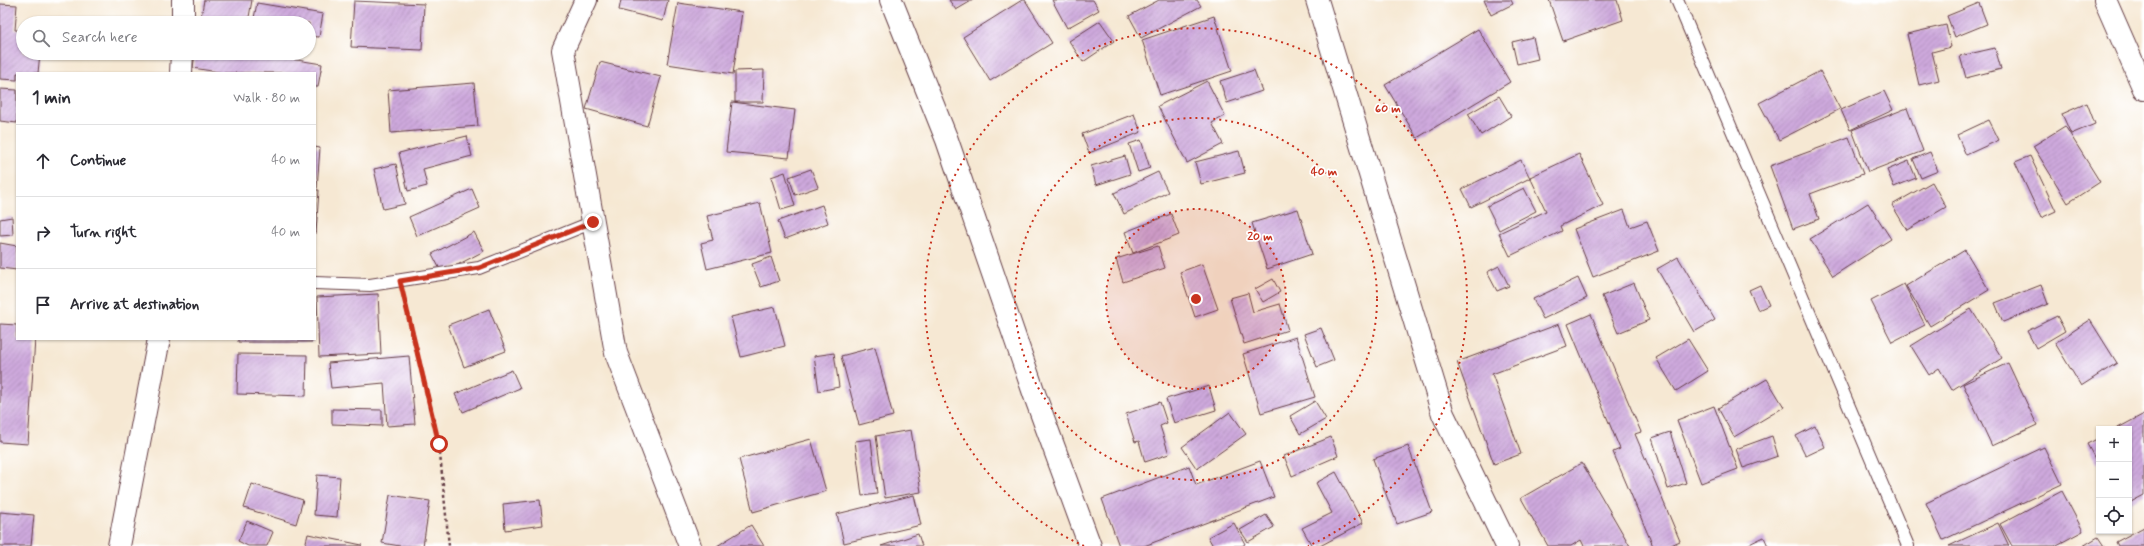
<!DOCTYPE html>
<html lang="en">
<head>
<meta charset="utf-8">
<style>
	body { margin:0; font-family:Mynerve,sans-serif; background:#f2f2f3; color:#2b2b33 }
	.controls { position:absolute; right:12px; bottom:12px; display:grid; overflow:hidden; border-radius:0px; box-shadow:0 1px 3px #0004 }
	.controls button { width:36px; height:36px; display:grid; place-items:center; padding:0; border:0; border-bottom:1px solid #e1e1e2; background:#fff; color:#2b2b33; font:20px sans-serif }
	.stop { position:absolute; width:12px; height:12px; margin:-9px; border:3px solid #c8321e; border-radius:50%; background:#fff }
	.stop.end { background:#c8321e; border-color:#fff; box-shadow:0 1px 4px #0008 }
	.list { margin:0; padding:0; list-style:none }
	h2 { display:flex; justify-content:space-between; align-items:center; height:52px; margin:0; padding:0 16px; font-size:17px }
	h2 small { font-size:13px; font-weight:400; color:#7c7c81 }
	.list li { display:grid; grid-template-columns:26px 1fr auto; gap:12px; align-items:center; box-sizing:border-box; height:72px; padding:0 16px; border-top:1px solid #e1e1e2 }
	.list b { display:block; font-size:15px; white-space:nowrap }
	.list em { font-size:13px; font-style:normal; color:#7c7c81 }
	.icon { flex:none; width:22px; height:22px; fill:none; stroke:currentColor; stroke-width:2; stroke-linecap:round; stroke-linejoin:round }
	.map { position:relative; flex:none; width:2144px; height:546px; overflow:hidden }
	.search { position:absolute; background:#fff; box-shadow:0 1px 3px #0004; left:16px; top:16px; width:300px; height:44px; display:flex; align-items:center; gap:10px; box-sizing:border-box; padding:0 14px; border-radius:22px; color:#7c7c81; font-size:15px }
	.panel { position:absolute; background:#fff; box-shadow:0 1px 3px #0004; left:16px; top:72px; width:300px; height:268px; border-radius:0px }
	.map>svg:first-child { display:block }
	.building { fill:url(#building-hatch) }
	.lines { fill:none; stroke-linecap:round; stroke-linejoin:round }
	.lane-casing { stroke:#643d44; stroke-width:14 }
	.street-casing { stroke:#643d44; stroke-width:24 }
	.path { stroke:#643d44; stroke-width:2.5; stroke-dasharray:3 3; stroke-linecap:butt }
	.lane { stroke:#fff; stroke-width:12 }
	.street { stroke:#fff; stroke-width:22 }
	.route { stroke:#c8321e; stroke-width:5 }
	.ring { fill:none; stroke:#c8321e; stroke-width:2; stroke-dasharray:2 4 }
	.centre { fill:#c8321e; stroke:#fff; stroke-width:2 }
	.ring-label { font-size:12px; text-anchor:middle; font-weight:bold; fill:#c8321e; stroke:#fff; stroke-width:3.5; stroke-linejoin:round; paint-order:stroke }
</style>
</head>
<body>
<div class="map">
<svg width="2144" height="546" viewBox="0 0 2144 546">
	<defs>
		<pattern id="building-hatch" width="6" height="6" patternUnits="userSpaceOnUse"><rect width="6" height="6" fill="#cea9dd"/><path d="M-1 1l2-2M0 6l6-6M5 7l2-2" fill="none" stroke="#a989b3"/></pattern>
	</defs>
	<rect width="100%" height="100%" fill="#fff"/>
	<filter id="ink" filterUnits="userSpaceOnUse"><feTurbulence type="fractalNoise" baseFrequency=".025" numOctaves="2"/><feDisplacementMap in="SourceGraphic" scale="8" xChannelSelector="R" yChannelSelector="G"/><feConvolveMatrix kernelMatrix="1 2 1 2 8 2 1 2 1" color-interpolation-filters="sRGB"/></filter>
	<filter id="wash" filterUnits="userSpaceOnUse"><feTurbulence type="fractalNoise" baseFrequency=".012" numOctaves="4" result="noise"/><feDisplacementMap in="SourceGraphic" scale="16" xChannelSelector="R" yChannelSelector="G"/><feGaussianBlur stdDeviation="0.9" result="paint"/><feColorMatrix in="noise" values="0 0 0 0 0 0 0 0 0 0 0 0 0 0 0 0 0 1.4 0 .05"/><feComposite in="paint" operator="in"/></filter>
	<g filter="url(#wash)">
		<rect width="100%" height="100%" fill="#f6e8d3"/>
		<g id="blocks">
			<path class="building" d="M204,0H252L248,23H200Z
				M621,0H668L663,21L619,10Z
				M949,0H973L956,10Z
				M1022,0H1025L1052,43L990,81L963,37Z
				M1052,0H1093L1099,10L1067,28Z
				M1159,0H1197L1201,6L1141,38L1129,16Z
				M1484,0H1511L1513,4L1491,15Z
				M1549,0H1617L1623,20L1563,41Z
				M354,1L424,4L422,50L351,47Z
				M257,3L323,14L319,37L309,36V23H253Z
				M678,3L742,12L733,74L667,64Z
				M1979,3L1987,24L1955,37L1947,16Z
				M0,4L17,5L15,30H23V53H40L38,73H17V80L0,79Z
				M1214,16L1232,71L1160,95L1142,40Z
				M1100,21L1114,41L1083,62L1069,41Z
				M1946,25L1951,47L1932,52L1939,80L1919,85L1907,34Z
				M1478,29L1510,82L1417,138L1385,85Z
				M1533,37L1538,59L1517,64L1512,42Z
				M1995,48L2001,69L1966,78L1960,56Z
				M195,53H253L322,64L318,87H315V73H224L193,68Z
				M600,62L661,77L647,126L586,109Z
				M764,70L763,102H735V71Z
				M1254,70L1262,91L1227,103L1220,81Z
				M1820,71L1840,109L1779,140L1759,103Z
				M1207,81L1225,116L1212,123L1223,144L1187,163L1158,106Z
				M474,83L478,126L391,133L388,90Z
				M0,89L17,90V123L0,121Z
				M1884,91L1893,110L1850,130L1841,110Z
				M1499,96L1511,116L1481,135L1468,114Z
				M732,102L795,110L789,158L726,152Z
				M2087,103L2095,124L2071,134L2062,114Z
				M1907,108L1923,151L1868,172L1852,130Z
				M1134,114L1141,132L1089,153L1082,134Z
				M1989,120L1999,140L1966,155L1957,135Z
				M2065,126L2100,182L2068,203L2033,146Z
				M467,136L472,156L423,169L427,186L408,191L399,153Z
				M1849,137L1863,174L1810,194L1819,219L1793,229L1770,166Z
				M1141,140L1150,168L1138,172L1129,144Z
				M315,147L320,148L317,188H315Z
				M1239,151L1245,173L1201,184L1195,162Z
				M1930,152L1938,171L1921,178L1913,159Z
				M1579,154L1603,205L1560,226L1562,231L1510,256L1499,233L1546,211L1530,177Z
				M1125,156L1130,174L1096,185L1091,166Z
				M2030,156L2056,211L2041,218L2015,162Z
				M1521,160L1530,178L1471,207L1462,189Z
				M1909,161L1916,178L1894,187L1887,170Z
				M396,164L405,204L383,209L374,169Z
				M811,169L818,187L795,195L789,177Z
				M785,172L795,206L781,210L771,177Z
				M1158,172L1168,192L1124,214L1114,193Z
				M1932,182L1946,207L1907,230L1892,205Z
				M1524,188L1536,211L1499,230L1487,206Z
				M472,189L480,208L417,236L409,217Z
				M315,190H319L316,233H315Z
				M760,203L772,253L707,269L701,243L713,240L707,216Z
				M1868,203L1891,239L1833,276L1810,239Z
				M822,205L828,223L785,239L778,221Z
				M1298,209L1312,254L1267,269L1252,223Z
				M1624,210L1630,227L1647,221L1659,251L1593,277L1574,229Z
				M1171,214L1179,235L1133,253L1125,232Z
				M12,217L13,235L0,236V219Z
				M474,232L484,251L442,273L432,254Z
				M0,243L17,246V270L0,268Z
				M1158,246L1165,268L1123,282L1116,259Z
				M1965,250L1989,290L1930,326L1906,286Z
				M771,257L779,281L761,287L752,264Z
				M1678,257L1715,320L1694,332L1657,269Z
				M1202,264L1218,309L1195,317L1180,272Z
				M1499,266L1509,286L1497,291L1487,272Z
				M1578,278L1587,298L1543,319L1533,299Z
				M1273,279L1280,292L1263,302L1255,289Z
				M1634,283L1649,320L1618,333L1602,296Z
				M1904,284L1925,325L1892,342L1871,301Z
				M1760,285L1769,305L1758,310L1749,290Z
				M2041,285L2048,304L2003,322L1995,303Z
				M1248,293L1253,312L1280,304L1288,330L1244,344L1230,298Z
				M378,294L381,354L319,357L317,297Z
				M775,307L785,346L741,357L731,317Z
				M489,309L506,351L464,367L448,325Z
				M1971,309L2002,358L1952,390L1939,368L1929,375L1911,346Z
				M1591,314L1641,432L1635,434L1680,541L1669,546H1653L1613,452L1620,449L1568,324Z
				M2057,316L2065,331L2036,348L2027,331Z
				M2090,320L2117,363L2081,386L2055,343Z
				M0,324L17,325V339H35L28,444L0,442Z
				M1559,324L1567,346L1492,374L1521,454L1494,464L1457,362Z
				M1321,328L1334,360L1317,367L1304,334Z
				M1296,337L1315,397L1261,413L1243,354Z
				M238,339H312V342H238Z
				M1688,339L1708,371L1676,391L1656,358Z
				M875,347L893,416L859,425L841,356Z
				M834,353L839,387L819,391L814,356Z
				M238,354L307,355L306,396L237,394Z
				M409,356L415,424L387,426L384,383L331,388L328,363Z
				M2008,363L2037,425L1992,446L1963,384Z
				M512,370L520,388L463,412L455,394Z
				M1767,379L1784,407L1734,437L1718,408Z
				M1209,386L1216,410L1174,423L1166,399Z
				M1315,401L1326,419L1300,434L1290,416Z
				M1160,402L1167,423L1160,426L1169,454L1145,462L1139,441L1135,442L1126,414Z
				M1714,406L1738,469L1701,483L1677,420Z
				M332,409L382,410V426L332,424Z
				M1230,412L1246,434L1197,469L1182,447Z
				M2144,414V495L2129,503V429H2116Z
				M1815,426L1825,447L1806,456L1796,436Z
				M911,430L921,492L885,498L876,436Z
				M1670,432L1686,483L1668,489L1652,438Z
				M1772,436L1778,456L1743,468L1736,449Z
				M1331,437L1338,456L1292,476L1284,456Z
				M2099,438V466L2087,444Z
				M811,439L826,491L753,512L739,459Z
				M871,439L877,494L862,496L855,441Z
				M1408,446L1432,512L1397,524L1373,459Z
				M2044,447L2062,484L1943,540L1926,503Z
				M1260,461L1274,497L1144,546H1119L1102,499L1189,466L1196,485Z
				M1582,463L1630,546H1584L1581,540L1571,546H1548L1521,498Z
				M1336,472L1363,523L1320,546H1312L1302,528L1332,513L1316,483Z
				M317,475L340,477L337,517L314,515Z
				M252,484L303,500L296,524L244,508Z
				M2062,491L2083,531L2055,546H2012L2000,524Z
				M390,495L430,501L423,546H400L382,543Z
				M914,495L921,525L844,543L837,514Z
				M540,500L543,525L505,530L503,504Z
				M0,512L34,515L31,546H0Z
				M1266,515L1274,527L1248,542L1240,530Z
				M247,521L273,532L267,546H248L238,541Z
				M1234,523L1245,544L1242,546H1213L1208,537Z
				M1998,523L2009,546H1949Z
				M751,525L764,546H717Z
				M2144,527V546H2118L2116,542Z
				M308,534L362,545L361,546H305Z
				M918,534L922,546H881Z
				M1764,537L1768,546H1745Z
				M2098,537L2104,546H2083Z"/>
		</g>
	</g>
	<g filter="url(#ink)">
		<use href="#blocks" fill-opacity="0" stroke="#643d44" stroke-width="1"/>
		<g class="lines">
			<defs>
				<path id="lane" d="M1677,0L1908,546
					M315,283L370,285L479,268L593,222"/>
				<path id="street" d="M586,0L563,50L616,353L690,546
					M891,0L947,140L1035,396L1090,546
					M1317,0L1443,414L1507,546
					M2105,0L2144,89
					M183,23V0
					M181,73L182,53
					M119,546L159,339"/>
			</defs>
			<use href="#lane" class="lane-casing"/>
			<use href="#street" class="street-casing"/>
			<path class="path" d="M405,301L439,444L449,546"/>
			<use href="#lane" class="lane"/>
			<use href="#street" class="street"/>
		</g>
	</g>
	<g class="lines" filter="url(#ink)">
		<path class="route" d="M439,444L400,281L479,268L593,222"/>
	</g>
	<circle cx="1196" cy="299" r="90" fill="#c8321e" fill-opacity=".12"/>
	<g class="ring">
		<circle cx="1196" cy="299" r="90"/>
		<circle cx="1196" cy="299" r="181"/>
		<path d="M1084 546A271 271 0 1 1 1308 546"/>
	</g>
	<circle cx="1196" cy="299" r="6" class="centre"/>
	<g class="ring-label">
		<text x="1388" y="112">60 m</text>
		<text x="1324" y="175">40 m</text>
		<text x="1260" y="240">20 m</text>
	</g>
</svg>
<div class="controls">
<button>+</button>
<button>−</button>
<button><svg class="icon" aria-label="locate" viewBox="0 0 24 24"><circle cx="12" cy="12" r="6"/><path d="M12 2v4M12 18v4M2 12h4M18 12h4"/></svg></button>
</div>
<div class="stop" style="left:439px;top:444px"></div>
<div class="stop end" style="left:593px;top:222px"></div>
<div class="search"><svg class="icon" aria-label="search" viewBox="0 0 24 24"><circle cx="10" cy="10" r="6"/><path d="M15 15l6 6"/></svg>Search here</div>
<section class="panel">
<h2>1 min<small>Walk · 80 m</small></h2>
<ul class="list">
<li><svg class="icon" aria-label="ahead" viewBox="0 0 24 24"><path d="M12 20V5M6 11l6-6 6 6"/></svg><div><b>Continue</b></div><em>40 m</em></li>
<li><svg class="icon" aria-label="right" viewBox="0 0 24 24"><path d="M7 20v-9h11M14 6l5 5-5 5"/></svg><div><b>Turn right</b></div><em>40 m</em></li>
<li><svg class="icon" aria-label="arrive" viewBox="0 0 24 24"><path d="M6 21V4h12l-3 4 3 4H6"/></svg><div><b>Arrive at destination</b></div></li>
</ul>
</section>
</div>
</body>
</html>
